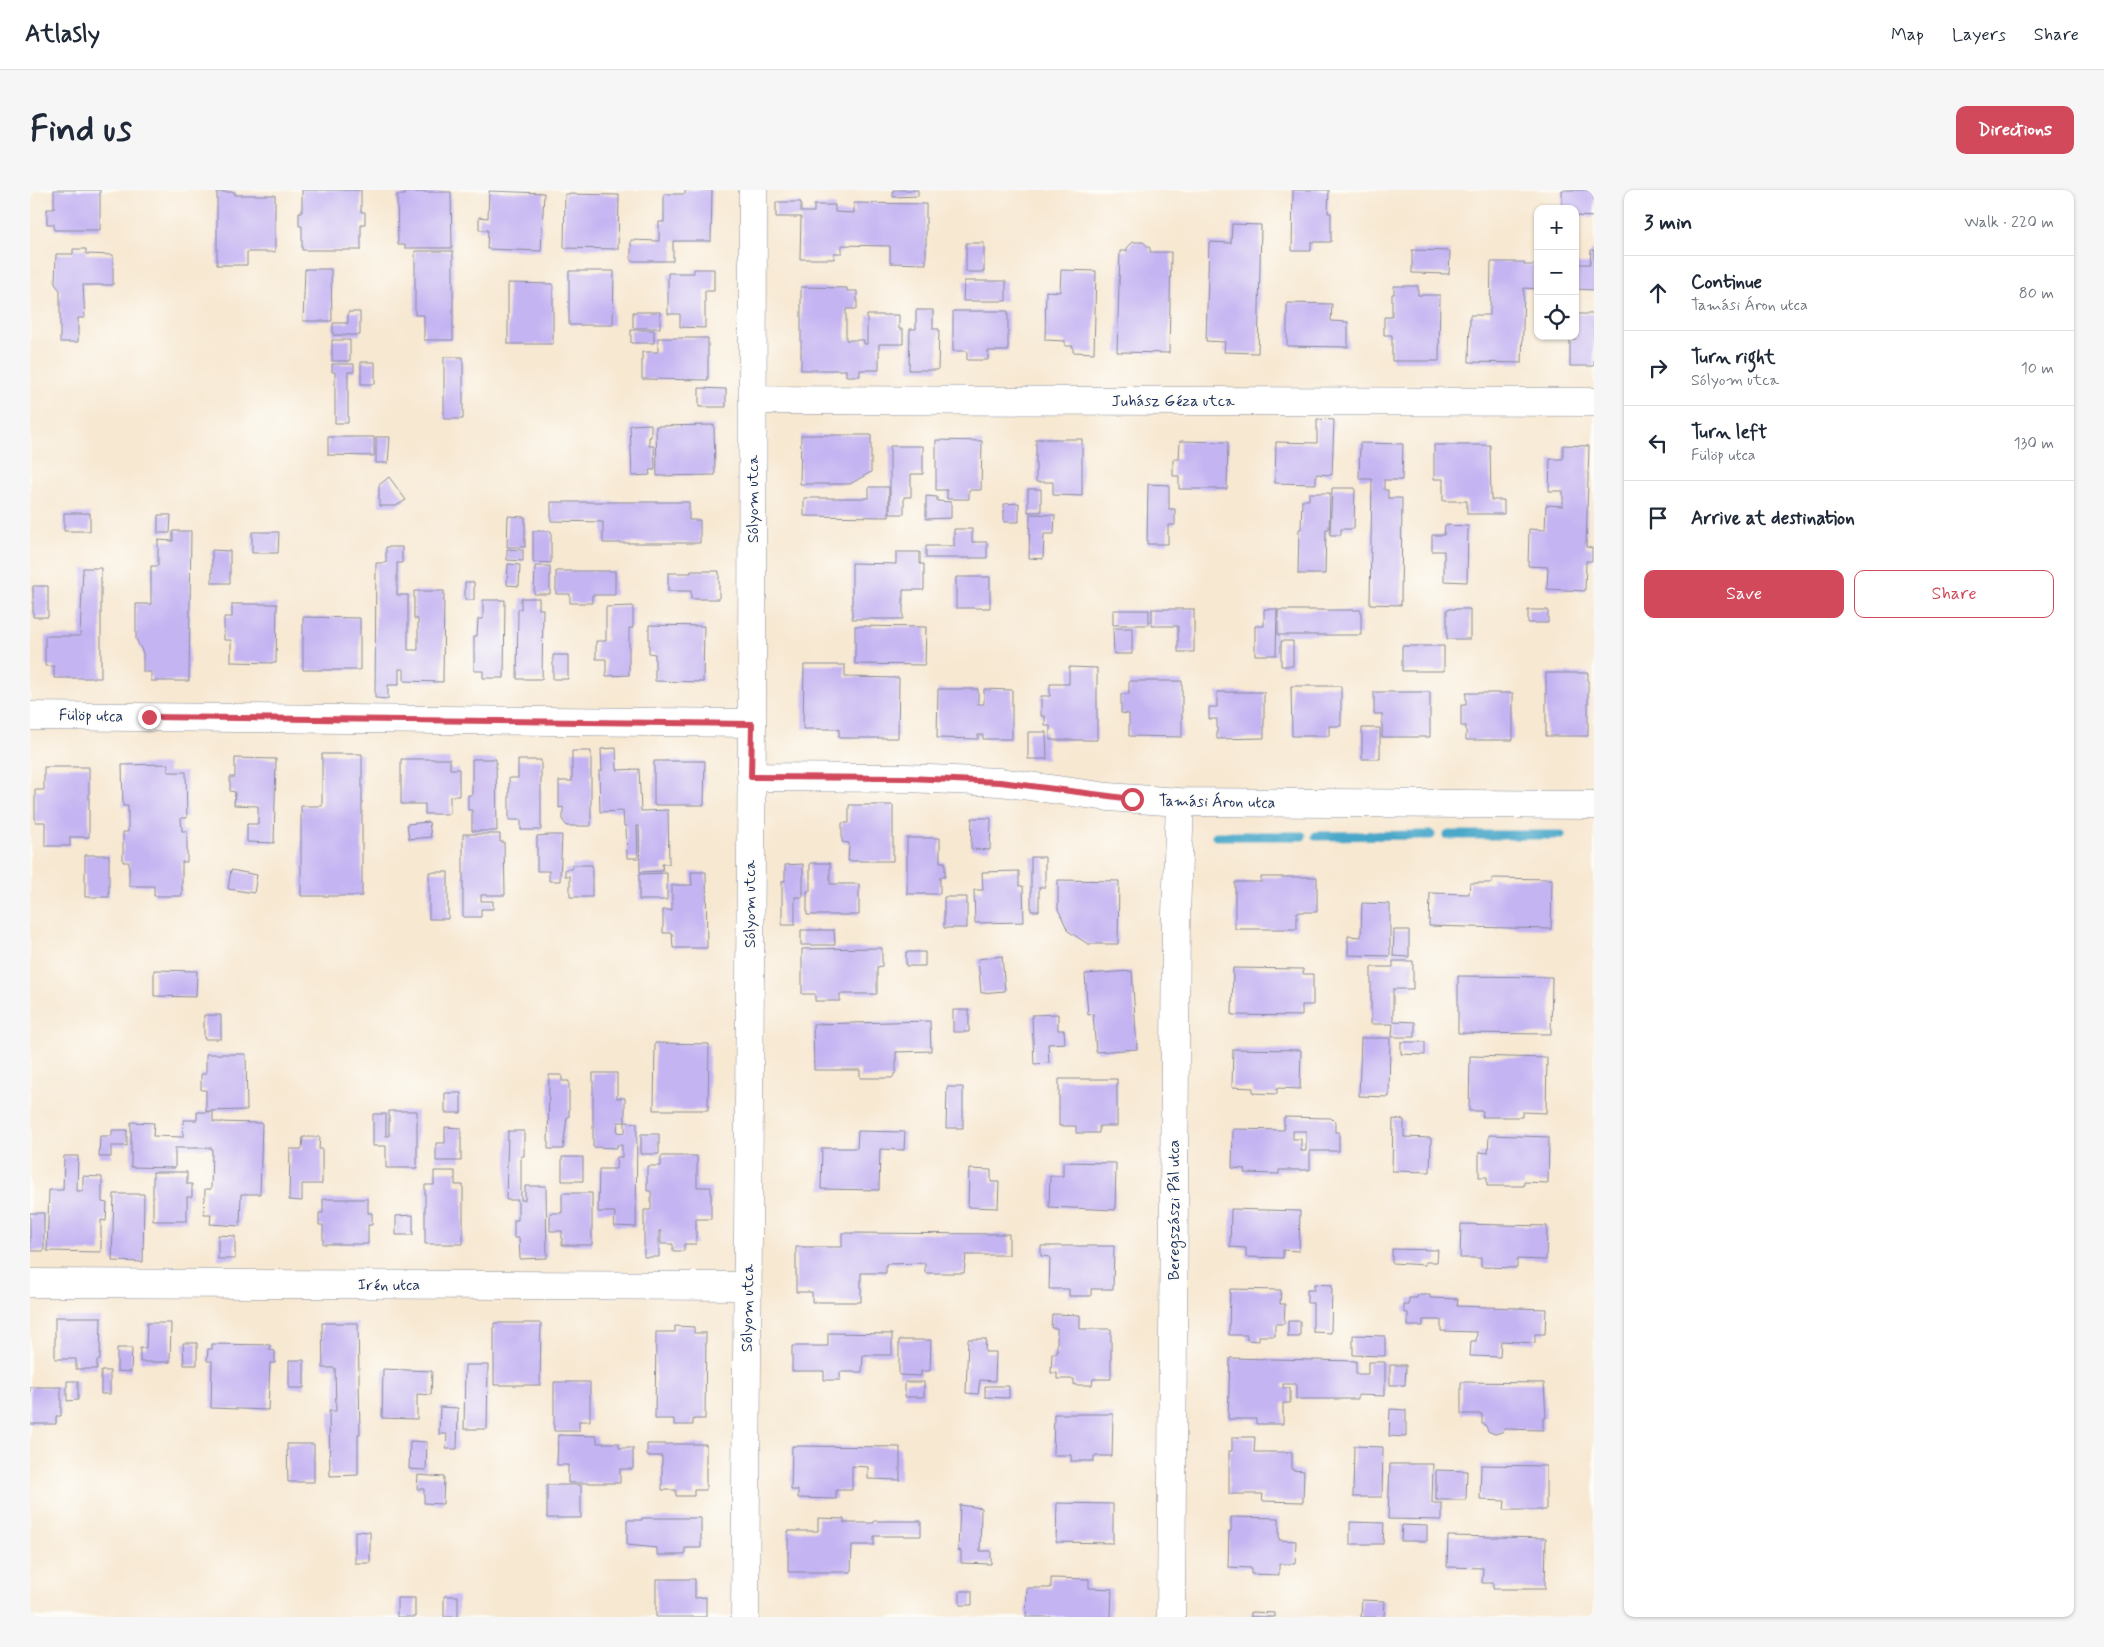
<!DOCTYPE html>
<html lang="en">
<head>
<meta charset="utf-8">
<style>
	body { margin:0; font-family:Mynerve,sans-serif; background:#f6f6f7; color:#1f2937 }
	.controls { position:absolute; right:15px; top:15px; display:grid; overflow:hidden; border-radius:10px; box-shadow:0 1px 4px #0004 }
	.controls button { width:45px; height:45px; display:grid; place-items:center; padding:0; border:0; border-bottom:1px solid #e0e1e3; background:#fff; color:#1f2937; font:25px sans-serif }
	.stop { position:absolute; width:15px; height:15px; margin:-11px; border:4px solid #d1495b; border-radius:50%; background:#fff }
	.stop.end { background:#d1495b; border-color:#fff; box-shadow:0 1px 5px #0008 }
	.list { margin:0; padding:0; list-style:none }
	h2 { display:flex; justify-content:space-between; align-items:center; height:65px; margin:0; padding:0 20px; font-size:21px }
	h2 small { font-size:16px; font-weight:400; color:#747a83 }
	.list li { display:grid; grid-template-columns:32px 1fr auto; gap:15px; align-items:center; box-sizing:border-box; height:75px; padding:0 20px; border-top:1px solid #e0e1e3 }
	.list b { display:block; font-size:19px; white-space:nowrap }
	.list p { margin:0; font-size:16px; white-space:nowrap; color:#747a83 }
	.list em { font-size:16px; font-style:normal; color:#747a83 }
	.actions { display:flex; gap:10px; padding:15px 20px }
	.actions a { flex:1; padding:11px 0; border:1px solid #d1495b; border-radius:10px; text-align:center; font-size:18px; color:#d1495b }
	.actions .main { background:#d1495b; color:#fff }
	.icon { flex:none; width:28px; height:28px; fill:none; stroke:currentColor; stroke-width:2; stroke-linecap:round; stroke-linejoin:round }
	.map { position:relative; flex:none; width:1564px; height:1427px; overflow:hidden; border-radius:10px }
	header { display:flex; align-items:center; gap:30px; box-sizing:border-box; height:70px; padding:0 25px; background:#fff; border-bottom:1px solid #e0e1e3 }
	header strong { font-size:24px }
	nav { display:flex; gap:28px; margin-inline-start:auto; font-size:18px }
	.intro { display:flex; align-items:center; justify-content:space-between; box-sizing:border-box; height:120px; padding:0 30px }
	h1 { margin:0; font-size:35px }
	.button { padding:12px 22px; border-radius:10px; background:#d1495b; color:#fff; font-size:18px; font-weight:700 }
	main { display:flex; gap:30px; padding:0 30px }
	aside { flex:1; background:#fff; border-radius:10px; box-shadow:0 1px 4px #0004 }
	.map>svg:first-child { display:block }
	.lines { fill:none; stroke-linecap:round; stroke-linejoin:round }
	.stream { stroke:#4aa8c9; stroke-width:9 }
	.building { fill:#c4b4f2; fill-rule:evenodd }
	.minor-casing { stroke:#898c98; stroke-width:29 }
	.minor { stroke:#fff; stroke-width:28 }
	.route { stroke:#d1495b; stroke-width:6 }
	.labels { text-anchor:middle; dominant-baseline:central; stroke-width:4; stroke-linejoin:round; paint-order:stroke }
	.street-label { font-size:16px; fill:#1b2f5e; stroke:#fdfcf7 }
</style>
</head>
<body>
<header>
<strong>Atlasly</strong>
<nav><a>Map</a><a>Layers</a><a>Share</a></nav>
</header>
<div class="intro"><h1>Find us</h1><a class="button">Directions</a></div>
<main>
<div class="map">
<svg width="1564" height="1427" viewBox="0 0 1564 1427">
	<rect width="100%" height="100%" fill="#fdfcf7"/>
	<filter id="ink" filterUnits="userSpaceOnUse"><feTurbulence type="fractalNoise" baseFrequency=".02" numOctaves="2"/><feDisplacementMap in="SourceGraphic" scale="10" xChannelSelector="R" yChannelSelector="G"/><feConvolveMatrix kernelMatrix="1 2 1 2 8 2 1 2 1" color-interpolation-filters="sRGB"/></filter>
	<filter id="wash" filterUnits="userSpaceOnUse"><feTurbulence type="fractalNoise" baseFrequency=".0096" numOctaves="4" result="noise"/><feDisplacementMap in="SourceGraphic" scale="20" xChannelSelector="R" yChannelSelector="G"/><feGaussianBlur stdDeviation="1.12" result="paint"/><feColorMatrix in="noise" values="0 0 0 0 0 0 0 0 0 0 0 0 0 0 0 0 0 1.4 0 .05"/><feComposite in="paint" operator="in"/></filter>
	<g filter="url(#wash)">
		<rect width="100%" height="100%" fill="#f7e8d2"/>
		<g class="lines">
			<path class="stream" d="M1417,645H1531
				M1186,646H1272
				M1286,646L1401,645"/>
		</g>
		<g id="blocks">
			<path class="building" d="M24,0H70V40H24V34H17V19H24Z
				M272,0H331V22H335V34H331V60H272V36H269V22H272Z
				M655,0H682L681,51H643V71H601V50L629,51V32H634V4H655Z
				M863,0H888V6L863,7Z
				M1263,0H1299L1298,23H1301V52H1281V61H1262Z
				M1532,0H1564V27L1545,26V19H1532Z
				M459,1L514,3L511,61L457,59L458,40H449V27L458,28Z
				M187,2H205V5H245V62H217V75H187Z
				M375,2H421L422,58H375V55H368L367,5H375Z
				M535,4L589,5L588,59L534,58Z
				M746,12H771V22H784V15H805V22L824,23V13L896,14V74L860,73V56L812,55V63H804V69H770L771,27H746Z
				M1202,34L1231,35L1228,163L1194,162L1195,152L1176,151L1179,52L1201,53Z
				M1103,52H1113L1120,58V62H1141L1139,163L1087,162L1090,61H1097V58Z
				M936,53H954V82H936Z
				M43,59H56V64L83,65V95H53L55,128H48V152H30V100L25,94L26,64H43Z
				M1382,60L1420,61L1419,84L1382,83Z
				M1561,60H1564V100L1545,99V74H1560Z
				M385,61H423V150H394V125H385Z
				M1461,72H1494V75H1507L1506,99L1494,98L1492,173L1439,172L1440,125H1460Z
				M275,79H301L302,131H273Z
				M664,79H684V101H675V138L650,137V124H638V83H664Z
				M1031,80L1066,81L1064,163L1043,162V156H1035V151L1015,150L1016,101L1030,102Z
				M539,81H584L583,135H539Z
				M934,91H976V111H933Z
				M478,93L523,94V154H478Z
				M1364,96H1388V105H1410L1409,171H1362V145H1354V127H1362V104H1364Z
				M771,97L817,98V101H827V119H816V150H834V154H837V125H869V139H873V154H849V180H830V186H816V180H771Z
				M1257,113L1302,114L1301,131L1318,132V157L1257,156Z
				M886,120H903V139H909L908,180H879L880,139H886Z
				M923,121H978V161H958V170H937V161H923Z
				M318,122H330V145H303V133H318Z
				M603,122H630V138H603Z
				M1545,124H1564V176H1540V150H1545Z
				M601,140H624V153H601Z
				M628,148H678V190L612,189V162H628Z
				M302,150H320V171H302Z
				M414,167H433V229H414Z
				M331,172H345V194H331Z
				M302,174H324V182H318V233H305V182H302Z
				M669,198L696,199V217H669Z
				M1287,229L1304,230L1302,285L1286,284V294L1245,293L1246,252L1287,253Z
				M621,234V247H619V256H624L625,280H619L620,285L602,286L600,235Z
				M684,235L685,285L627,286L626,236Z
				M771,245H841V282L820,294H770Z
				M298,247H344V266L298,265Z
				M346,247H360L358,273H346Z
				M1006,249H1052V306L1023,305V292H1006Z
				M906,250L952,251L951,300H939V309H917V300H906Z
				M1150,251L1198,252L1197,299H1149V286H1143V269H1149Z
				M1330,253L1373,254L1372,290H1354V300H1358V308H1372L1371,415L1340,414L1342,289H1329Z
				M1404,255H1460L1461,310H1474V324H1437V311H1413V289H1404Z
				M1533,255L1559,256L1556,357L1562,358V371H1556L1555,401L1517,399L1518,377L1498,376L1499,339L1515,340L1516,315L1533,316V301H1519L1520,269H1533Z
				M860,256H893V284H881V307H874V324H860Z
				M359,287L376,310L366,316H349V295Z
				M1118,294L1139,295V319H1145V335H1138V354H1117Z
				M839,297H859V327L774,326V308H839Z
				M1302,298H1325L1324,339H1311V345H1300Z
				M998,299H1011V322H998Z
				M1279,303H1300L1299,339H1296L1295,384H1268L1269,339H1271L1272,310H1279Z
				M896,306L907,307V311L921,312V328L896,329Z
				M521,312H659V330H670V353H573V332L521,331Z
				M989,313V332H974V314Z
				M34,323H60V341H34Z
				M1000,324L1025,325L1024,344H1014L1013,369L999,368Z
				M128,325H141L140,343H128Z
				M478,326L495,327V357H477Z
				M1415,335L1438,336L1437,392L1414,391V361H1402V345H1414Z
				M924,339H942V352H957V368H896V356H924Z
				M143,341H161L159,491H121V482H113V463L106,449V414H121V376H128V350L143,351Z
				M503,341H521V373L503,372Z
				M222,342H249L248,363H222Z
				M356,357H372V373H367V405H378V460H388V429H384V401H414L413,492L374,491V479H369V495H358V509L345,508L346,373H356Z
				M477,359L493,360V371L477,370Z
				M182,360L200,361V393H182Z
				M866,362H890V374H894V400H873V429H822V373L866,374Z
				M478,374L490,375L489,396L477,395Z
				M505,376H520V404H504Z
				M53,378H71V488H24V476H15V446H50Z
				M526,381H585V405H562V413H540V404H526Z
				M661,381H689V409H661V401H638V383H661Z
				M926,387H960V418H926Z
				M435,392H444V410H435Z
				M3,396H18V427H3Z
				M491,408H509V419H513L512,489H487L488,419H491Z
				M453,410H475L474,488H453V481H444V446H447L448,429H453Z
				M202,414H247L246,473L201,472V450H194V427H202Z
				M603,416V438H599V485L576,486V469H566V451H576V417Z
				M1122,419H1164V462H1148V436H1122Z
				M1234,419H1247L1246,465H1225V436H1234Z
				M1417,419H1440V449H1417Z
				M1083,420H1119V435H1083Z
				M1248,420H1331V445H1248Z
				M1498,420H1518V433H1498Z
				M273,427L330,428V480H273Z
				M619,435L674,436L673,492L625,491V464L619,463Z
				M825,436L896,437L895,475L825,474Z
				M1083,438H1102V464H1084Z
				M1251,451H1263V476H1251Z
				M1372,456H1414V481H1372Z
				M523,465H538V489H523Z
				M774,475H815V487L869,488L868,548H809V539H773Z
				M1039,477L1067,478V550H1020V536H1015V526H1011V506H1020V494H1039Z
				M1516,483H1558V546H1516Z
				M1099,491H1152V547L1099,546V524L1091,523V504H1099Z
				M1261,496H1311V536H1299V546H1262Z
				M908,499H948V514H954V499L982,500V549H953V545H948V549L907,548Z
				M1187,502H1234V548L1187,549V529H1179V517H1187Z
				M1344,502H1400V547H1352V524H1344Z
				M1436,503H1483V550H1436V536H1431V515H1436Z
				M1332,538H1350V569H1332Z
				M998,542H1016L1017,569H998Z
				M586,558L587,580L609,579L611,621L638,620L639,674H632L633,681L610,682L609,636H607L608,668H597L596,636H594L593,621L570,622L569,581H572L571,559Z
				M542,561H561V636H537L533,631V617L529,618V591H542Z
				M292,564H332V706H271V616H292Z
				M205,568L246,569L244,653L217,652V634H228V616L204,615L205,602L200,601V587H205Z
				M371,569H420V579H429V606H420V624H395V614H371Z
				M442,569H466L467,641H442V620H438V605H442Z
				M488,570H511V640H491V630H479V588H488Z
				M624,571H675L674,615H624Z
				M138,574V582H156L157,628H151L152,641H157V672H152V706H124V696H99V672H93V642H98V616H93L92,575Z
				M14,577H59V647H40V656H15V632H5V600H14Z
				M819,615H863V671H818L819,653L812,652V633H819Z
				M942,628H961L960,660L941,659Z
				M399,632L401,647L379,649L377,634Z
				M433,644H470V652H474L475,705H451V711H463V719H451V727H433Z
				M519,645H532L530,691H519V681H507V646Z
				M877,648H910V672H915V687H910V704H877Z
				M55,665H79V707H55Z
				M1001,667H1015V697H1009V721H1001Z
				M780,673H800V694H829V725H777V701H780Z
				M773,674V707H765V735H752V691H755V675Z
				M542,675H562V707H540V686H535V679H542Z
				M201,680L227,685L224,703L198,699Z
				M989,681V696H993L994,732L945,733L944,700H953L952,682Z
				M399,682H418V729H399Z
				M661,682H676L677,758H643L642,743H633V720H642V695H662Z
				M637,683V710H609V684Z
				M1231,687H1287V722H1267V739H1205V692H1231Z
				M1462,688L1522,689L1521,739L1399,736L1400,703L1439,704L1440,693H1462Z
				M1028,690L1089,691L1088,754H1058L1038,741L1028,719Z
				M914,707H937V738H914Z
				M1332,713L1360,714V766L1318,765V746L1331,747Z
				M771,740H804L805,755H771Z
				M1364,740H1379V767L1363,766Z
				M852,758V776L847,777V804H810V811H785V804H772V759Z
				M876,762H895V776H876Z
				M972,766L975,801L951,803L948,769Z
				M1363,771H1383V799H1363V831L1385,832V847H1362L1363,834H1341V777H1363Z
				M1203,778L1273,779V784H1283V815H1272V826L1202,825Z
				M124,780L167,781L166,807L124,806Z
				M1102,781L1107,859L1066,862L1063,824L1058,825L1055,784Z
				M1428,786L1522,787L1521,844L1428,843Z
				M923,820H939V842H923Z
				M1028,824V840H1034L1035,853L1018,854L1019,873L1004,874L1002,825Z
				M174,825H191V849H174Z
				M900,831L901,861L866,862V882L862,888H830V880H784L783,834Z
				M1331,848H1360L1359,907L1329,906Z
				M1371,852H1395V865L1371,864Z
				M625,853L679,854L678,920H624Z
				M1203,859L1271,860L1270,899L1247,898V904L1223,903V898L1202,897Z
				M176,864H216L217,920L176,921V900H171V884H176Z
				M1440,866L1517,868L1516,923L1492,922V927H1452L1453,921H1439Z
				M563,883H587V908H595V932L607,933L606,1037L584,1036L585,1022H568L569,979H586L587,967H592V955H587V958L563,957ZM588,932H595V943L587,942Z
				M519,885H532V891H539V927H537L533,959H518Z
				M1029,889H1087V936H1069V943H1046V936H1029Z
				M917,897H933V938H916Z
				M415,903H431V923H415Z
				M359,921H387V978H356V956H343V924H356V946H359Z
				M167,922H183V932L232,933L230,1004H211L210,1036L180,1034L181,1024H174L175,999H181L182,958H145V978L101,977V932L124,933L123,946L153,947L154,930H167Z
				M1254,927L1301,928L1305,932V942H1309V961H1280V980H1249V984L1214,983L1215,979L1202,978L1203,939L1254,940ZM1263,941H1276V961H1271V949H1263Z
				M1363,929L1374,930V947L1401,948L1400,982L1362,981Z
				M415,937L431,938V971H406V953H415Z
				M82,940H97V956H81V967H69L70,946H82Z
				M478,941H494V966H491V1010H495V996H516L517,1068L490,1069L489,1048H484V1030H488V1010H476Z
				M828,941L875,942L874,960L850,959L849,1000L791,999L792,958H827Z
				M611,944H629V964H611Z
				M1459,945L1519,947L1518,993L1494,992V996H1457V987H1449V962L1458,963Z
				M273,947H290L289,959H292V994H272V1011L259,1010L260,959H272Z
				M34,966H48L47,1001H53V986L72,987V1012L77,1013L76,1031L71,1030V1062L17,1061L19,1000H33Z
				M631,966H667V997H681V1029H666V1054H654V1061H643V1054H631V1041H629V1067H614V1020H621V1001H617V976H631Z
				M532,967H553V991H532Z
				M1033,972L1086,973L1085,1020L1019,1017L1020,986H1033Z
				M939,979L961,980V992H969L968,1018L938,1017Z
				M404,981H425V995H433V1054H395V995H404Z
				M123,982H157V994H162V1007H157V1031H123Z
				M532,1003H562V1055H532V1041H520V1023H532Z
				M84,1004H114L113,1072L82,1071Z
				M293,1009H338V1023H342V1035H338V1054H293V1035H289V1023H293Z
				M1201,1019L1270,1021L1269,1061L1253,1060V1068L1216,1067V1058L1200,1057Z
				M0,1023H14V1061H0Z
				M383,1025V1045H366V1026Z
				M1431,1034L1517,1036L1516,1070L1487,1069V1078L1451,1077V1068H1430Z
				M812,1043L979,1044V1065H936L934,1083H895V1073L856,1074V1083H831V1112H782V1102H766V1057H812Z
				M188,1045L205,1046V1069H188Z
				M1011,1056H1084L1083,1099H1061V1106H1039V1099H1019L1020,1067L1011,1066Z
				M1362,1059L1408,1060L1407,1072H1395V1075L1362,1073Z
				M1284,1094L1302,1095L1301,1143L1283,1142V1113H1277V1100H1284Z
				M1200,1099L1251,1100L1250,1114H1255L1254,1134H1245V1146H1229V1151L1217,1150V1145H1199Z
				M1388,1105H1400V1108L1428,1109L1427,1116L1516,1119L1515,1144H1505V1153L1471,1151L1470,1167L1440,1166L1441,1151H1446L1447,1142L1411,1141V1130H1393V1136H1378V1123L1374,1122V1115H1379V1108H1387Z
				M1022,1124L1050,1125V1139H1081V1189H1063L1062,1195H1044V1189H1027V1183H1021L1022,1163H1027V1138H1021Z
				M25,1127H71L70,1170H67V1179H46V1169H25Z
				M1258,1131H1270V1147H1258Z
				M117,1133H141L140,1172H110V1158H116Z
				M292,1133H328L330,1244H328V1285L300,1286L299,1221H306L305,1178H293Z
				M464,1133H511L510,1195H464Z
				M645,1136L664,1137V1143H676L675,1229H663V1235H644V1229H625L626,1142H645Z
				M798,1143L862,1144V1165H833L832,1182H810V1190H794V1181H762V1156H798Z
				M1323,1145L1355,1146V1166L1323,1165Z
				M938,1149H956L955,1162H966L965,1191L950,1190L948,1204L936,1203Z
				M869,1150H901L900,1181H891V1186L869,1185Z
				M153,1153H167V1175H154Z
				M182,1154L240,1155V1160L245,1161V1173H240L238,1220L181,1218L182,1171H177L178,1159H182Z
				M87,1158H102L101,1182L87,1181Z
				M1200,1168L1326,1171V1184H1338V1172H1355V1206L1328,1205V1209H1266V1194H1253V1198H1260V1213H1253V1234H1226V1229H1198Z
				M259,1170H274V1198H259Z
				M435,1175H458L457,1239H434Z
				M1360,1175H1376L1375,1195H1360Z
				M353,1179L402,1181L401,1205L387,1204V1229L352,1228Z
				M71,1181H80V1204H71Z
				M37,1191H48V1210L37,1211Z
				M524,1192H560V1231H549V1241H524Z
				M875,1192H894V1207H875Z
				M1431,1192L1514,1193L1516,1228H1513V1240L1474,1239L1472,1242L1465,1244L1458,1241L1455,1234H1452V1224H1431Z
				M955,1196H979V1208L955,1207Z
				M0,1197H31V1226H26V1234H0Z
				M410,1217L428,1218L427,1259H416L417,1244H409Z
				M1360,1219L1376,1220V1247L1359,1246Z
				M1024,1224H1083L1082,1266H1064V1271H1041V1265H1023Z
				M528,1245L567,1246V1253H589V1258H603V1279H590V1293H538V1275H527Z
				M1202,1247H1225L1224,1262H1262V1280L1274,1281L1273,1312L1232,1311L1233,1304H1199V1261H1202Z
				M380,1251L397,1252L396,1280L379,1279Z
				M257,1254H284V1292H258Z
				M617,1254H676V1300H664V1306H646V1300H632V1266H617Z
				M762,1256L870,1257V1290L838,1289V1277L822,1276V1300H806V1309L768,1308V1300H761Z
				M1324,1256L1353,1257L1352,1307H1323Z
				M1360,1274H1403L1402,1313H1412V1330L1358,1329Z
				M1451,1275L1516,1276V1320H1474L1475,1311L1450,1310Z
				M1406,1280L1437,1281L1436,1310H1406Z
				M388,1285L414,1287L413,1314L394,1313V1299H387Z
				M517,1295H551V1328H517Z
				M1027,1313L1083,1314V1353L1026,1352Z
				M930,1315L951,1318L950,1361H961V1374L931,1373V1361L928,1360Z
				M1201,1327L1249,1328V1350L1266,1351L1265,1374H1249V1385L1221,1384V1378L1198,1377L1199,1341H1201Z
				M612,1328H671V1358H655V1365H627V1358L597,1355V1330H612Z
				M788,1328L814,1329V1333H844V1331H891V1346H844V1355H822L821,1382H758V1341H788Z
				M1320,1332L1354,1333L1353,1354H1320Z
				M1372,1335L1397,1336V1351H1371Z
				M325,1341L340,1342V1373H325Z
				M1418,1346L1516,1348L1515,1399H1463V1393H1452L1453,1378L1417,1377Z
				M1021,1388L1059,1389V1398L1082,1399L1081,1427H996L997,1398H1021Z
				M626,1389H665V1408L676,1407V1427H626Z
				M930,1401H942V1415H930Z
				M414,1406H428V1427H414Z
				M367,1408H385V1427H367Z
				M1332,1410L1355,1411L1354,1427H1331Z
				M1221,1422L1245,1423V1427H1221Z"/>
		</g>
	</g>
	<g filter="url(#ink)">
		<use href="#blocks" fill-opacity="0" stroke="#898c98" stroke-width="1"/>
		<g class="lines">
			<defs>
				<path id="minor" d="M723,210L1564,212
					M0,526L722,533
					M721,587L877,588L970,592L1078,607L1150,612L1564,615
					M0,1093L718,1096
					M715,1427L722,533L723,0
					M1141,1427L1146,724L1150,612"/>
			</defs>
			<use href="#minor" class="minor-casing"/>
			<use href="#minor" class="minor"/>
		</g>
	</g>
	<g class="lines" filter="url(#ink)">
		<path class="route" d="M119,527L722,534L721,587L877,588L970,592L1102,609"/>
	</g>
	<g class="labels">
		<g class="street-label">
			<text x="1143" y="211">Juhász Géza utca</text>
			<text transform="translate(723 309) rotate(-90)">Sólyom utca</text>
			<text transform="translate(61 526) rotate(1)">Fülöp utca</text>
			<text transform="translate(1187 612) rotate(1)">Tamási Áron utca</text>
			<text transform="translate(720 714) rotate(-90)">Sólyom utca</text>
			<text transform="translate(1144 1020) rotate(-90)">Beregszászi Pál utca</text>
			<text x="359" y="1095">Irén utca</text>
			<text transform="translate(718 1118) rotate(-89)">Sólyom utca</text>
		</g>
	</g>
</svg>
<div class="controls">
<button>+</button>
<button>−</button>
<button><svg class="icon" aria-label="locate" viewBox="0 0 24 24"><circle cx="12" cy="12" r="6"/><path d="M12 2v4M12 18v4M2 12h4M18 12h4"/></svg></button>
</div>
<div class="stop" style="left:1102px;top:609px"></div>
<div class="stop end" style="left:119px;top:527px"></div>
</div>
<aside>
<h2>3 min<small>Walk · 220 m</small></h2>
<ul class="list">
<li><svg class="icon" aria-label="ahead" viewBox="0 0 24 24"><path d="M12 20V5M6 11l6-6 6 6"/></svg><div><b>Continue</b><p>Tamási Áron utca</p></div><em>80 m</em></li>
<li><svg class="icon" aria-label="right" viewBox="0 0 24 24"><path d="M7 20v-9h11M14 6l5 5-5 5"/></svg><div><b>Turn right</b><p>Sólyom utca</p></div><em>10 m</em></li>
<li><svg class="icon" aria-label="left" viewBox="0 0 24 24"><path d="M17 20v-9H6M10 6l-5 5 5 5"/></svg><div><b>Turn left</b><p>Fülöp utca</p></div><em>130 m</em></li>
<li><svg class="icon" aria-label="arrive" viewBox="0 0 24 24"><path d="M6 21V4h12l-3 4 3 4H6"/></svg><div><b>Arrive at destination</b></div></li>
</ul>
<div class="actions"><a class="main">Save</a><a>Share</a></div>
</aside>
</main>
</body>
</html>
